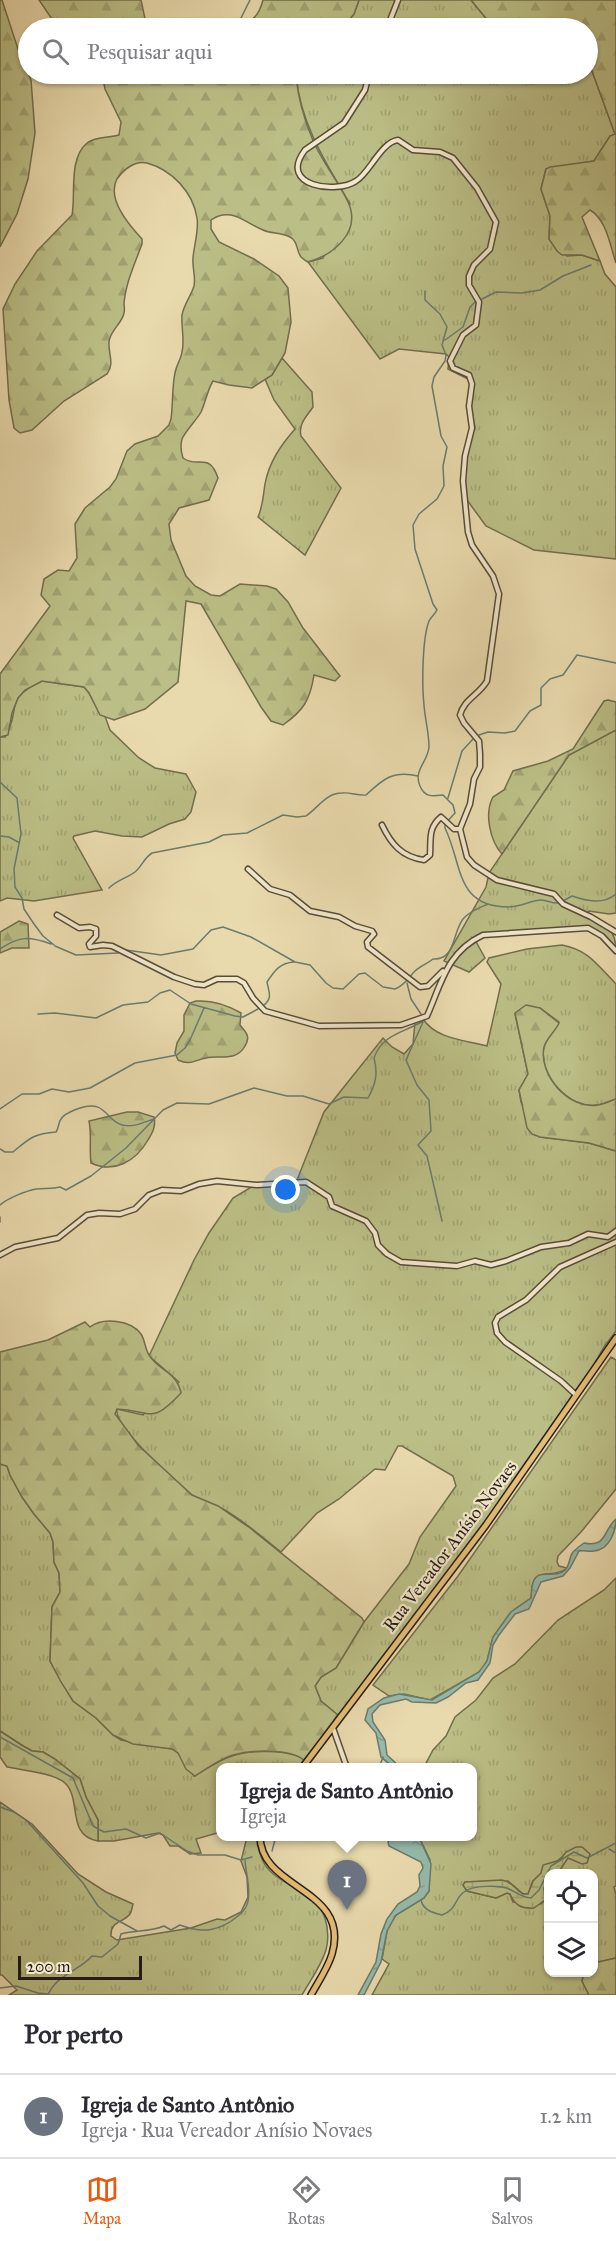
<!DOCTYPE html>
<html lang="pt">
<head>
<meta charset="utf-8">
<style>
	body { margin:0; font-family:"IM FELL Great Primer",serif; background:#f2f2f3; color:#2b2b33 }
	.controls { position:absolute; right:18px; bottom:18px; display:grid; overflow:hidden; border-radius:12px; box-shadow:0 2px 4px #0004 }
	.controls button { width:54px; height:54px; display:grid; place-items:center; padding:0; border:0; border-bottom:2px solid #e1e1e2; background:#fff; color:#2b2b33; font:30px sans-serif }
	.scale { position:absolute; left:18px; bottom:15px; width:124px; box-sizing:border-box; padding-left:6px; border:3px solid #271d16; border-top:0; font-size:16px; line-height:21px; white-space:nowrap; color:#271d16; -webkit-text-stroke:4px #f1e7ca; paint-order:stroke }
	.you { position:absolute; left:286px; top:1190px; width:21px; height:21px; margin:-15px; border:4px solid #fff; border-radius:50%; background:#1a73e8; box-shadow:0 0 0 9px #1a73e833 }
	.badge { display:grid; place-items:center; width:39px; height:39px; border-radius:50%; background:#ea580c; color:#fff; font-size:20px; font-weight:700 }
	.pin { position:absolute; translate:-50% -50px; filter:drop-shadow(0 2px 3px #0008) }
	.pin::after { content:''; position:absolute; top:32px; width:21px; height:18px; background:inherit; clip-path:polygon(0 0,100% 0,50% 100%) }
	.popup { position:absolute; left:216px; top:1763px; width:261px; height:78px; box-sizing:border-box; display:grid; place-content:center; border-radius:12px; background:#fff; filter:drop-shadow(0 2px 4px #0005); font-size:20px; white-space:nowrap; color:#7c7c81 }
	.popup b { font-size:22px; color:#2b2b33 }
	.popup::after { content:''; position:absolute; left:50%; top:100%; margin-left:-12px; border:12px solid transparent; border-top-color:#fff }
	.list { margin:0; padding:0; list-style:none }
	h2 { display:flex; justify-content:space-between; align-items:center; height:78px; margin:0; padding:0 24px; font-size:26px }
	h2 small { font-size:20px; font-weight:400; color:#7c7c81 }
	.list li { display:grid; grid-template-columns:39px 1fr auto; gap:18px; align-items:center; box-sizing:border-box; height:84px; padding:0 24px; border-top:2px solid #e1e1e2 }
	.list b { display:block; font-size:22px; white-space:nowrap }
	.list p { margin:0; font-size:20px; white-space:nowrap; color:#7c7c81 }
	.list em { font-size:20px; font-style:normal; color:#7c7c81 }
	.icon { flex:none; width:33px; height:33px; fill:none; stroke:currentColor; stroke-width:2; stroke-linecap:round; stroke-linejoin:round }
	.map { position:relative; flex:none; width:616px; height:1995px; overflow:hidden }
	.search { position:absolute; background:#fff; box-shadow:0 2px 4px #0004; left:18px; right:18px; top:18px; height:66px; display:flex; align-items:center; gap:15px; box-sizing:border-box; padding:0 21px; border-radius:33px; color:#7c7c81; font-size:22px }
	.sheet { height:162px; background:#fff }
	nav { display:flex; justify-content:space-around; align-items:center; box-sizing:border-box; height:84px; border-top:2px solid #e1e1e2; background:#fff; font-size:16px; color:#7c7c81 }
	nav a { display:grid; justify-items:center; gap:3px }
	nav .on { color:#ea580c }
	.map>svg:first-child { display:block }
	.grass { fill:url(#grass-tufts); stroke:#716e4e; stroke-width:1.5 }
	.forest { fill:url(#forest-firs); stroke:#716e4e; stroke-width:1.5 }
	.wetland { fill:url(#wetland-marsh); stroke:#716e4e; stroke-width:1.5 }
	.water { fill:url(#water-ripples); stroke:#6a7c6f; stroke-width:1.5 }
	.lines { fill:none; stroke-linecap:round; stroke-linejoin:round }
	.stream { stroke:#6a7c6f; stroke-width:1.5 }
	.minor-casing { stroke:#584c3c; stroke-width:7 }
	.major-casing { stroke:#271d16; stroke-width:8 }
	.minor { stroke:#f1e7ca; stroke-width:4 }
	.major { stroke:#e4bd76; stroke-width:5 }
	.labels { text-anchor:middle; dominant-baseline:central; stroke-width:4.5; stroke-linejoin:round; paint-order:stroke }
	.street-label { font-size:18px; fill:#271d16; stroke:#f1e7ca }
</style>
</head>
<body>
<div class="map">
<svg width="616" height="1995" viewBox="0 0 616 1995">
	<defs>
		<pattern id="grass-tufts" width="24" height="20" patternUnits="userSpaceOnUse" patternTransform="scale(1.5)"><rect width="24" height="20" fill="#bbbe86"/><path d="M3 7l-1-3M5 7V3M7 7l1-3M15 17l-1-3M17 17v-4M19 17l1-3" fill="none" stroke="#a1a373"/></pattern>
		<pattern id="forest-firs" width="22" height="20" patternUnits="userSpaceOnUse" patternTransform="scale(1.5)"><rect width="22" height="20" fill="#bbbe86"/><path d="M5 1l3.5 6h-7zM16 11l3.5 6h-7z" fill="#a1a373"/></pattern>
		<pattern id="wetland-marsh" width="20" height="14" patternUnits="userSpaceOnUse" patternTransform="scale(1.5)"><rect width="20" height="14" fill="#bbbe86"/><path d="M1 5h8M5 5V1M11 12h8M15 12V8" fill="none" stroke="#a1a373"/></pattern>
		<pattern id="water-ripples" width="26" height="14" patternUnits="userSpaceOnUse" patternTransform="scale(1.5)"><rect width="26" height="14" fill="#97bbab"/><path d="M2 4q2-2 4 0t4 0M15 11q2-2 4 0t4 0" fill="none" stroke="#82a092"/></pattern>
	</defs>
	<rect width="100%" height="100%" fill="#e9daad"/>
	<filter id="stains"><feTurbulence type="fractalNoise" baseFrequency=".00333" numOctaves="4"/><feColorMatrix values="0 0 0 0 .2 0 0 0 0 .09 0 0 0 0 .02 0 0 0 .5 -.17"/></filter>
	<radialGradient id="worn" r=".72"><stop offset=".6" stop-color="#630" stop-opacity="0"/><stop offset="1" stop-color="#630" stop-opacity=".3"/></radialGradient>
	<path class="grass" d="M359,0H471L494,28H342L354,14Z
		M588,60L615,134L610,136L594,161L546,169L541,189L550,216L549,239L567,256L582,255L600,261L605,274L616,287V559L534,550L486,526L467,500L463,482L466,458L473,428L470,407L472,389L470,380L448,369L449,357L446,354L399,349L380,359L308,262L323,258L350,204C326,163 301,125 296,76L299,74H588Z
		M282,358L312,392L313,407C307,416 298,424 301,436L341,488L305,555L258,517C263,506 263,496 265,484C269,462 281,445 295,429L274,400L265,379L272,375Z
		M42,681L84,687L89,693L100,714L105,716L110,730L139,758L155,768L186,774L196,792L191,812L185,819L169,824L142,837L122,836L95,831L74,836L73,838L102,890L34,901L7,898L0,901V737H5C22,710 2,699 42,681Z
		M616,730V913L609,914L589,911L587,914C605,925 616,928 616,951L599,934L575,927L487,934L474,938L485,958L469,972L444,961L486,887L489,873L569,755Z
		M562,945C589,950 598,966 616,984V1099C610,1101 604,1104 598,1105C569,1110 538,1074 544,1047C547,1036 555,1032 559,1022L540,1008L515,1014L528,1074L519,1090L521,1102L540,1137L589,1143L616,1151V1331L604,1347L577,1394L453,1572L339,1716L321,1701L315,1686L321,1677L336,1668L364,1622L409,1564L420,1537L456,1486L453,1476L402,1446H398L385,1470L375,1469L339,1499L317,1513L281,1552C261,1536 242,1519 221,1508C211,1502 200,1501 191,1494C176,1482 113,1426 117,1409L143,1415L179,1382L149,1356L194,1260L209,1233L233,1198L253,1186L297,1180L324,1112L383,1038L392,1047L404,1054L413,1044L415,1022L423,1019C436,1039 465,1040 487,1046L501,984L487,962L489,958L527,949Z
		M611,1357L616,1360V1489L581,1532L558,1556L557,1562L559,1566L567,1568C554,1579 538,1568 533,1583C531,1587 532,1593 531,1598L511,1612L493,1637L487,1661L482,1670L476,1674L430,1700L404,1694L389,1696L373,1685L458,1576Z
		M0,1464L7,1466L10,1475L22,1497L34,1514L50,1533L53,1542L54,1562L59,1573L60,1592L52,1607L50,1661L73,1701L96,1718L113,1735L121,1740L172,1749L178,1753L194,1776C206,1769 219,1760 232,1756C248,1750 290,1749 304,1760L298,1767L221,1768V1832L196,1839L201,1853L190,1854L178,1846H170L163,1835L158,1833L114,1841H98V1820L86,1797L80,1779L55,1759L43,1752L32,1751L23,1746L0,1731Z
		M616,1578V1886L614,1887L616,1895V1958L594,1963V1874L558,1873L568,1857L589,1859L562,1857L533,1881L528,1894H523L508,1881L465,1882L463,1885L467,1891L496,1898L507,1893L510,1894L513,1902L541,1904L545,1900L546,1883H548V1972L585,1973L582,1981L589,1995H372L389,1964L382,1959L387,1931L393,1920L396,1915L424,1898L429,1891L430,1860L419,1837L473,1836V1768L424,1767L433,1750L446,1736L455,1717L476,1700L493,1678L515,1664L558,1620L604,1590Z
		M0,1802L32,1824L78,1874L106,1892L133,1904C132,1907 132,1911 130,1914C123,1923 110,1921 111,1936L117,1940L191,1928L217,1919L225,1920L241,1912L248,1897L247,1877L241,1861L247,1837H258C258,1849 261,1862 270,1871C288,1889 316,1891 325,1918C328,1928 329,1939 326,1950C321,1966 310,1981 302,1995H9L17,1990L2,1975H0Z"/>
	<path class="forest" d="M0,0H2L18,49L31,80L35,133L28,179L17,214L0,247Z
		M39,0H141L147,28H58Z
		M263,0H359L354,14L342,28H211C236,24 255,31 263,0Z
		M471,0H616V263C610,246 607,220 590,210L582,217L600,261L582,255H562L557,251L549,239L550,216L541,189L546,169L550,167L594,161L610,136L615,134L588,60V28H494Z
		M102,74H299L296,76C298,97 304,119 312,138C321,161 338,180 348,202C362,232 333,255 308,262C306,261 303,259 301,257C296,250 298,241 290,237C281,232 271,234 263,230C245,223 231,206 211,220V229L219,242L254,259L279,276L288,288L291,322L285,353L272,375L252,388L229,385L213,381C207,391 206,401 201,412C196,421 186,430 182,439C180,446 181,452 183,458C198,469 209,451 218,478L209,500L179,508L169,524L171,540L186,576L195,586L211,595L220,596L240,584L267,586L276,589L288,602L303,628L340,676L335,681L314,675C310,700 304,710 283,725L271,721L261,707L201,604L186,601L178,682L145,709L114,720L100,715L89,693L84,687L42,681L25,690L18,698L12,713L8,735L0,737V674L50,606L41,595L44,579L58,570L69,571L77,558L75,524L85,508L110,487L116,479L127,451L135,444L158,436L169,425L171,419C173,405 172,386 175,373C176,366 181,359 182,352C185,340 181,328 182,315C184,304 191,296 194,286C196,276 192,268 193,258C194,245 199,231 197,218C193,192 172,170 147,163C135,160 123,170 117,179C106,199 130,226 142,239V244C135,263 126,282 124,303C124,306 125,309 124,313C122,324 110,330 109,342C108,354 115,363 107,374L64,401L32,430L20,433L14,428L9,400L3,309L15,284L37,251L72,215C76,195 68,159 87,143C96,136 109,138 119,135L121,122L105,89Z
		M608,700L616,702V730L569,755L502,854C490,841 484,813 493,797L504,790L513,771L548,761L573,749L604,701Z
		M19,921L28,924L29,948H12L0,953V932Z
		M196,1001C213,1000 226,1004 241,1013L240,1025C246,1032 251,1037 245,1046C236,1062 220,1055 206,1058C194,1060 191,1066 178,1060L175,1053L177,1043L184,1031V1015L190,1003Z
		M526,1005L540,1008L559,1023C555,1032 547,1037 544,1047C538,1075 569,1110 598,1105C604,1104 610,1101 616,1099V1151L589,1143L540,1137L532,1134L527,1128L519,1090L528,1074L515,1013Z
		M127,1112H138L154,1117C156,1126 153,1132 148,1140C136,1161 114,1174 91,1163C89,1148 92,1135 89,1121Z
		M85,1322L90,1327C103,1317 131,1320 141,1334C145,1340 145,1349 149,1355C159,1371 177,1372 181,1393C151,1425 153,1411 117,1409L115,1414L138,1445L192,1495L218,1506L250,1528L362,1618L364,1622L336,1668L321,1677L315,1686L321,1701L339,1716L304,1760C289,1748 251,1750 233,1755C220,1759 206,1769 195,1776L186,1769L178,1753L172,1749L133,1744L113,1735L96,1718L73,1701L61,1682L50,1661L52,1607L60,1592L59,1573L54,1562L53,1542L50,1533L34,1514L22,1497L10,1475L7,1466L0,1464V1352L48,1340Z
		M0,1731L23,1746L32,1751L43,1752L55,1759L80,1779L86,1797L98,1820V1841C66,1836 82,1799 65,1783C54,1773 22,1770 7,1767L0,1757Z
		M616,1958V1995H589L582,1981L584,1973L594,1972V1963Z"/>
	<path class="wetland" d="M576,1847H582L590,1854L587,1863L582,1864L568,1858L558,1873L548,1874V1883L544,1888L545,1900L534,1908C521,1909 515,1905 510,1894L507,1893L496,1898L467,1891L463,1885L465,1882L502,1880C513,1882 515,1889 523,1894H528L533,1881L541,1873L543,1865L560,1860L566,1852Z"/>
	<path class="water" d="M616,1519C616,1530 610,1550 594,1551C589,1552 584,1550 579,1551L570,1568L563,1576L541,1582L529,1609L515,1614L499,1635L493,1645L490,1663L478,1680L466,1683L448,1697L436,1703L412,1702L406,1699L380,1705L372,1714L373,1722L385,1740L387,1755L400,1767H393L381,1757L376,1733L365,1720L368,1709L384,1698L399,1694L432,1700L479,1672L487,1661L493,1637L511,1612L531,1598C532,1593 531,1588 533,1583C537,1567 555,1580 565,1570C570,1565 569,1557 573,1552C576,1549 581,1545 584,1543C607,1548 603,1530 616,1519Z
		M393,1837H419L431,1864L429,1891L424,1898L396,1915L393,1920L387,1931L381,1962L364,1995H358L376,1962L381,1934L387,1919L398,1904L417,1892L420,1886L419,1875L423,1868L421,1862L389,1846L388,1842Z"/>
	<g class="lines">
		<path class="stream" d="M236,28L250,0
			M425,291V300L440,314L447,327L442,345L446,355L445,361L434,377L432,386L441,436L447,447L443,466L444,486L437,499L419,514L413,525L415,549L433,604L437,610C435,614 431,617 429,621C422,639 422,686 424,705C425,719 429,733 429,747C428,762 413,770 420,786C425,798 433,796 443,795L453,805L455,813L445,824V828C463,865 455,907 509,907C519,907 533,900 541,900C548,900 551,904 559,903
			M482,299L496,292L522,293L540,290L563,276L591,265
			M445,340L463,327L470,307L476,301
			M479,735L488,732L505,733L515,731L530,711L541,705V688L550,679L563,675L577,655L616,663
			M0,782L17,798L21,834L14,869L15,887L22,898L24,909L34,924L43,936L54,945
			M448,798L462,751L473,739
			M0,836L9,837L18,842
			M109,888C117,880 127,878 135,872C142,866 144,858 152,853L209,842L223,835L247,833L283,815L297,817L306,816C319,807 326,793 342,793C350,792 358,796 366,795C383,779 393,770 418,776
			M563,901L572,896C587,901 603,905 616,894
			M55,946L76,955L118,953
			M0,949C19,936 29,936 51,944
			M126,950L161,955L193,949L211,930L223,927L251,937L295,962L310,965L326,983L333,988L343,989L359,974L365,973L383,987L395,989C405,985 408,978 415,971C420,966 427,964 433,959C456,960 452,933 463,919C468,912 479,908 488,904
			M407,983L411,999L421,1014
			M263,1006C273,998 269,993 267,982C275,970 280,963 294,962
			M38,1014L55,1013L96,1018L123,1005L148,1002L160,993L170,990L191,1004L235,1016L243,1017L258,1009
			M423,1022L406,1060L417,1085L429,1100L431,1131L418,1145L427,1156L442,1221
			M0,1109L22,1094H39L52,1089L69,1092L90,1088L135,1063L177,1055L185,1048L190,1040L204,1008
			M0,1149L5,1152H13C30,1138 33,1134 56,1132C59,1128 58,1123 61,1119C64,1114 72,1111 77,1109C107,1098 104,1120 122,1125C133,1128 144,1122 154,1119
			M0,1205C8,1198 26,1191 36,1189C45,1188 52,1189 60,1187L66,1190L91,1176L126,1148L163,1110L177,1103L209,1104L254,1088L287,1096H303L329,1104L344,1097L368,1098C376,1084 378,1073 374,1058C382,1034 404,1033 423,1021
			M0,1217V1222
			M0,1737L73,1778L93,1826L104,1832L126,1829L146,1838L160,1833L187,1851L198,1855H225L241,1860L252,1857
			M379,1768L383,1757
			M0,1807L14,1812L26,1820L83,1883L98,1906L110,1916L137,1931
			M609,1849L616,1853
			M272,1851L276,1836
			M421,1900C423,1910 433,1913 442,1915C457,1910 454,1899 464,1892C472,1885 500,1885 509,1889C517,1893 523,1898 531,1898L539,1890L551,1866L574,1852L587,1858L616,1843
			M0,1988L16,1986L38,1993L48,1994
			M48,1995C56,1975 79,1971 92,1956L102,1957L118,1944L121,1934C136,1930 150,1932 164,1926L171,1930L180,1925C203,1934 220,1931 238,1916C243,1912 247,1908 248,1901C251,1886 245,1871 245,1859"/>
		<defs>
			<path id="minor" d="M387,28L398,0
				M369,74L365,90L344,123L305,150C277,187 337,194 356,181C369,174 381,142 398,140L413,150L440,152L453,158L477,188L496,222L490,249L474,265L469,276V285L479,302L476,325L463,335L450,361L453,368L469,375L472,384L469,406L472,428L465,456L463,481L468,532L472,545L493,576L499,594L487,681C479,695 464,699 460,715L464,723L479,741L480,754V767L474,779L470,804L460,829L467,857L474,865L497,880L554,894L563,904L591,917L616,932
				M382,825C391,844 402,857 424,860L430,855C431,839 428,828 441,817L454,829H460
				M248,869L270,889L290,895L310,911L339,917L355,926L372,931L374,934L367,942L368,947L420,987L428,986L443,971
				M57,915L79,928L90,927L96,929V936L89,944L90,947L103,945L112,946L174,977L195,984L204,985L217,979H237L244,983L253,998L265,1011L319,1026L401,1025L427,1016C442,982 447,952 483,935L588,928L602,936L616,951
				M0,1255L15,1247L58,1238L87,1215L99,1213L120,1214L135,1209L149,1195L162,1190L181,1191L199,1184L217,1181L257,1185L306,1182L329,1197L332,1206L366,1221L375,1233L378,1245L387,1254L401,1262L457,1266L475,1261L491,1265L506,1261L541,1247L569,1243L588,1234L608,1237L616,1231
				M576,1395L561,1381L505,1342L497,1333L495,1323L498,1317L526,1300L560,1267L616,1242
				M333,1728L347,1768"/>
			<path id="major" d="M302,1768L486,1525L616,1338
				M260,1836C260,1890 351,1888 332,1954C328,1968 318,1982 311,1995"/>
		</defs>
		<use href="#minor" class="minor-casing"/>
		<use href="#major" class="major-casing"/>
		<use href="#minor" class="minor"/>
		<use href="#major" class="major"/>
	</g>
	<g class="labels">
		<g class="street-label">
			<text transform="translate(450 1546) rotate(-53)">Rua Vereador Anísio Novaes</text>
		</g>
	</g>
	<rect width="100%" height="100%" filter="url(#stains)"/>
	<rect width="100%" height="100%" fill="url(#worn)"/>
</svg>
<div class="controls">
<button><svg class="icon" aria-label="locate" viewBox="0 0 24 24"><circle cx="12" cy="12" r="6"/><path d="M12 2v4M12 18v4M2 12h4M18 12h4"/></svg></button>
<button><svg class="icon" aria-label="layers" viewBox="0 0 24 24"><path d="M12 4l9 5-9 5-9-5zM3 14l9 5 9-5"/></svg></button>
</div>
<div class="scale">200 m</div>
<div class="you"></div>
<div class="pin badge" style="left:347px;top:1910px;background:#6b7280">1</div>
<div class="popup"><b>Igreja de Santo Antônio</b>Igreja</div>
<div class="search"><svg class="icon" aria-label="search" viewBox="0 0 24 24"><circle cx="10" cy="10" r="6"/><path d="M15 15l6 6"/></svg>Pesquisar aqui</div>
</div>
<section class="sheet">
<h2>Por perto<small></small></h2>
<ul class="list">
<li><span class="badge" style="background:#6b7280">1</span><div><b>Igreja de Santo Antônio</b><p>Igreja · Rua Vereador Anísio Novaes</p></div><em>1.2 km</em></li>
</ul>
</section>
<nav>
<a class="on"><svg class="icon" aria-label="map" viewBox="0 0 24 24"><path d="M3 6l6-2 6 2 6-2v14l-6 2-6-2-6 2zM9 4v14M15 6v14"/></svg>Mapa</a>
<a><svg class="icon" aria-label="directions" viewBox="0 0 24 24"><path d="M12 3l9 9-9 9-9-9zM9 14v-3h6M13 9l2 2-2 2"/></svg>Rotas</a>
<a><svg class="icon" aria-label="saved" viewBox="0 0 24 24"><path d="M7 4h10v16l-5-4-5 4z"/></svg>Salvos</a>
</nav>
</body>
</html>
